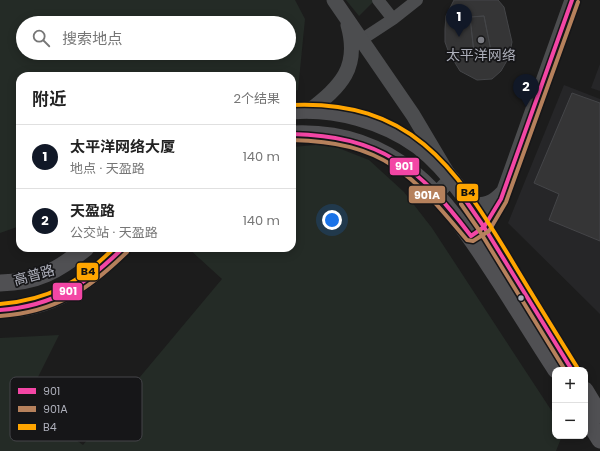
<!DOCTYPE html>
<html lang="zh">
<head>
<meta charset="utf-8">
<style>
	body { margin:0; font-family:Poppins,"Noto Sans SC",sans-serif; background:#f2f2f2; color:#222 }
	.controls { position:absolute; right:12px; bottom:12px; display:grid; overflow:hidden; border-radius:8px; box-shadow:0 2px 10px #0003 }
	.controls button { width:36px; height:36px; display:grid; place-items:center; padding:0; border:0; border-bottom:1px solid #e0e0e0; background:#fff; color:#222; font:20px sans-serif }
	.you { position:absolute; left:332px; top:220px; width:14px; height:14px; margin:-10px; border:3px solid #fff; border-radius:50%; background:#1a73e8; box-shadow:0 0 0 6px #1a73e833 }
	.badge { display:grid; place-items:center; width:26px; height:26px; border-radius:50%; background:#111827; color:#fff; font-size:13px; font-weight:700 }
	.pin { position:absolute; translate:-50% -33px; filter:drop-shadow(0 1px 2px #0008) }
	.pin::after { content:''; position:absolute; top:21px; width:14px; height:12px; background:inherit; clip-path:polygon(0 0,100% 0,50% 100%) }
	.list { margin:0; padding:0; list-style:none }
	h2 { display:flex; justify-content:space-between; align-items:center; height:52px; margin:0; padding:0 16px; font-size:17px }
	h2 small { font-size:13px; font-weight:400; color:#767676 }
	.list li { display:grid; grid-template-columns:26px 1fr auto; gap:12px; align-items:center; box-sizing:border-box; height:64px; padding:0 16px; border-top:1px solid #e0e0e0 }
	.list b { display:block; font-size:15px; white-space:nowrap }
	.list p { margin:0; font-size:13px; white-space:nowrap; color:#767676 }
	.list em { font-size:13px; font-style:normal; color:#767676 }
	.icon { flex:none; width:22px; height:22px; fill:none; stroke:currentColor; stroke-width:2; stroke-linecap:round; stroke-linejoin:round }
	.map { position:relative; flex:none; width:600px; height:451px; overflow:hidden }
	.search { position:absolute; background:#fff; box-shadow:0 2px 10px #0003; left:16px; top:16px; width:280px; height:44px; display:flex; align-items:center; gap:10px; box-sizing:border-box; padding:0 14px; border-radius:22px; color:#767676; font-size:15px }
	.panel { position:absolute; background:#fff; box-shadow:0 2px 10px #0003; left:16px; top:72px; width:280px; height:180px; border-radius:12px }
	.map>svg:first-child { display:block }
	.built { fill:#262628 }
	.green { fill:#242b26; fill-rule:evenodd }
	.building { fill:#353536; stroke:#444548; fill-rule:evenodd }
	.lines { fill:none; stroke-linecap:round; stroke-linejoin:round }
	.minor { stroke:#4c4d4f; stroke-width:12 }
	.tertiary { stroke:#4c4d4f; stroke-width:15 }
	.secondary { stroke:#505053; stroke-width:17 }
	.bus-1-casing { stroke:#161618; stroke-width:7 }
	.bus-2-casing { stroke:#161618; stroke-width:7 }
	.bus-3-casing { stroke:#161618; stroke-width:7 }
	.bus-1 { stroke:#f346a5; stroke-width:4 }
	.bus-2 { stroke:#b6815c; stroke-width:4 }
	.bus-3 { stroke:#ffa500; stroke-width:4 }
	.poi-dot { fill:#7b7c83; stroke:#161618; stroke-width:1.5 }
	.bus-dot { fill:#aeb0bb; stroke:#161618; stroke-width:1.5 }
	.labels { text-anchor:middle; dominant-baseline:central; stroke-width:3.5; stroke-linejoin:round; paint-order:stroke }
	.poi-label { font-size:14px; fill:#aeb0bb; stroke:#161618 }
	.street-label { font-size:14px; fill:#aeb0bb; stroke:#161618 }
	.key { fill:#161618; stroke:#444449; stroke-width:1 }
	.key-label { font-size:11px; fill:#aeb0bb }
	.line-badge { stroke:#161618; stroke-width:1.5 }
	.badge-label { font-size:11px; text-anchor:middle; font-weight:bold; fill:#fff }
	.pale-badge-label { font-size:11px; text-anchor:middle; font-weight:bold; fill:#111 }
</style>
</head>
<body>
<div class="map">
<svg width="600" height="451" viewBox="0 0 600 451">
	<rect width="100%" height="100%" fill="#1c1c1c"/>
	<path class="built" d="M600,64V91L591,88Z
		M564,85L600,99V314L508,223Z"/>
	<path class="green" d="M0,0H295L305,19L298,90L292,92V76H20V226L0,233ZM23,23H289V53H23Z
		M346,0H375L359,16Z
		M328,144L369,160L404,192L432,228L555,416V436H562L556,451H0V338L59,335L25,403L83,445L222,279L188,248H292V147Z"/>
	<path class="building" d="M454,0H498L504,7L512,42L509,57L501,71L492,79L477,80L460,71L449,53L445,42V29L446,16ZM484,16L491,51L474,53L470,17Z
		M484,16L491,51L474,53L470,17Z
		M572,93L600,103V241L549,220L559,194L534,183Z"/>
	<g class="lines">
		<path class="minor" d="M393,19L417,0
			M361,40L393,19L378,0"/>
		<path class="tertiary" d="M334,0L413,115L451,179L437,193
			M309,111C341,86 360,68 348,25
			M469,205C485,205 492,204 503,192
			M471,236L484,227L501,199L572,0"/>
		<path class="secondary" d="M292,111C334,107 384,121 418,146C457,176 482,223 507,264C528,300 550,335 572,370
			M292,134C394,129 444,195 494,273C515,305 535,338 556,370
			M0,283C38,282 57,271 86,248
			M0,310C53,309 87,284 123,248
			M585,390L600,415
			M585,416L600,440"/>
		<defs>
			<path id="bus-1" d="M292,134C381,136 419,167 471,236L484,227L501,199L572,0
				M466,201L484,227L572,370
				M0,310C54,306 85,285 123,248"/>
			<path id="bus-2" d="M292,140C384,142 412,174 467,240L473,241L489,231L506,202L578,2
				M461,204L479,230L565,370
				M0,316C56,312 88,290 127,252"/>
			<path id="bus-3" d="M292,105C410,100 454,165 509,256C531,293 554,330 577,367
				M0,304C49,300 80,282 114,248"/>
		</defs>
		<use href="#bus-1" class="bus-1-casing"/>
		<use href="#bus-2" class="bus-2-casing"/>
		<use href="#bus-3" class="bus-3-casing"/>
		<use href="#bus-1" class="bus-1"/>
		<use href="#bus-2" class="bus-2"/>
		<use href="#bus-3" class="bus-3"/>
	</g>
	<circle class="poi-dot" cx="481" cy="40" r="4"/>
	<circle class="bus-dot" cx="521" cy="298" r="3.5"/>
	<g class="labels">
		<g class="poi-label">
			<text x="481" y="55">太平洋网络</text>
		</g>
		<g class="street-label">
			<text transform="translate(34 275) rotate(-16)">高普路</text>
		</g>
	</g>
	<rect x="10" y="377" width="132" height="64" rx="6" class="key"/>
	<rect x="18" y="388" width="18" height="6" fill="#f346a5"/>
	<rect x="18" y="406" width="18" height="6" fill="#b6815c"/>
	<rect x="18" y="424" width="18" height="6" fill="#ffa500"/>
	<g class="key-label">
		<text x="43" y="395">901</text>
		<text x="43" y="413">901A</text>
		<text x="43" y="431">B4</text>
	</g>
	<g class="line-badge">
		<rect x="389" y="157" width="31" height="19" rx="4" fill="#f346a5"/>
		<rect x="456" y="183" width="23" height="19" rx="4" fill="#ffa500"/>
		<rect x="408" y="185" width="38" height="19" rx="4" fill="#b6815c"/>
		<rect x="76" y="262" width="23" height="19" rx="4" fill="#ffa500"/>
		<rect x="52" y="282" width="31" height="19" rx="4" fill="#f346a5"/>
	</g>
	<g class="badge-label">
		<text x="404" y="170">901</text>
		<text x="427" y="199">901A</text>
		<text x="68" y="295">901</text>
	</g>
	<g class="pale-badge-label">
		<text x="468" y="196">B4</text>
		<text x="88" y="275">B4</text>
	</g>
</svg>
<div class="controls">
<button>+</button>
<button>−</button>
</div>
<div class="you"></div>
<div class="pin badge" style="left:459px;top:37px">1</div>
<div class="pin badge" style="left:526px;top:107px">2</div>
<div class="search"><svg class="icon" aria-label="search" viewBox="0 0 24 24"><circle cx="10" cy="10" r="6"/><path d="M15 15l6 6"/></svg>搜索地点</div>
<section class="panel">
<h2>附近<small>2个结果</small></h2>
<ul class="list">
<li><span class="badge">1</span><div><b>太平洋网络大厦</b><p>地点 · 天盈路</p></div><em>140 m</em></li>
<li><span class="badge">2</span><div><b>天盈路</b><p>公交站 · 天盈路</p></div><em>140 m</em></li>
</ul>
</section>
</div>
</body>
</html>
